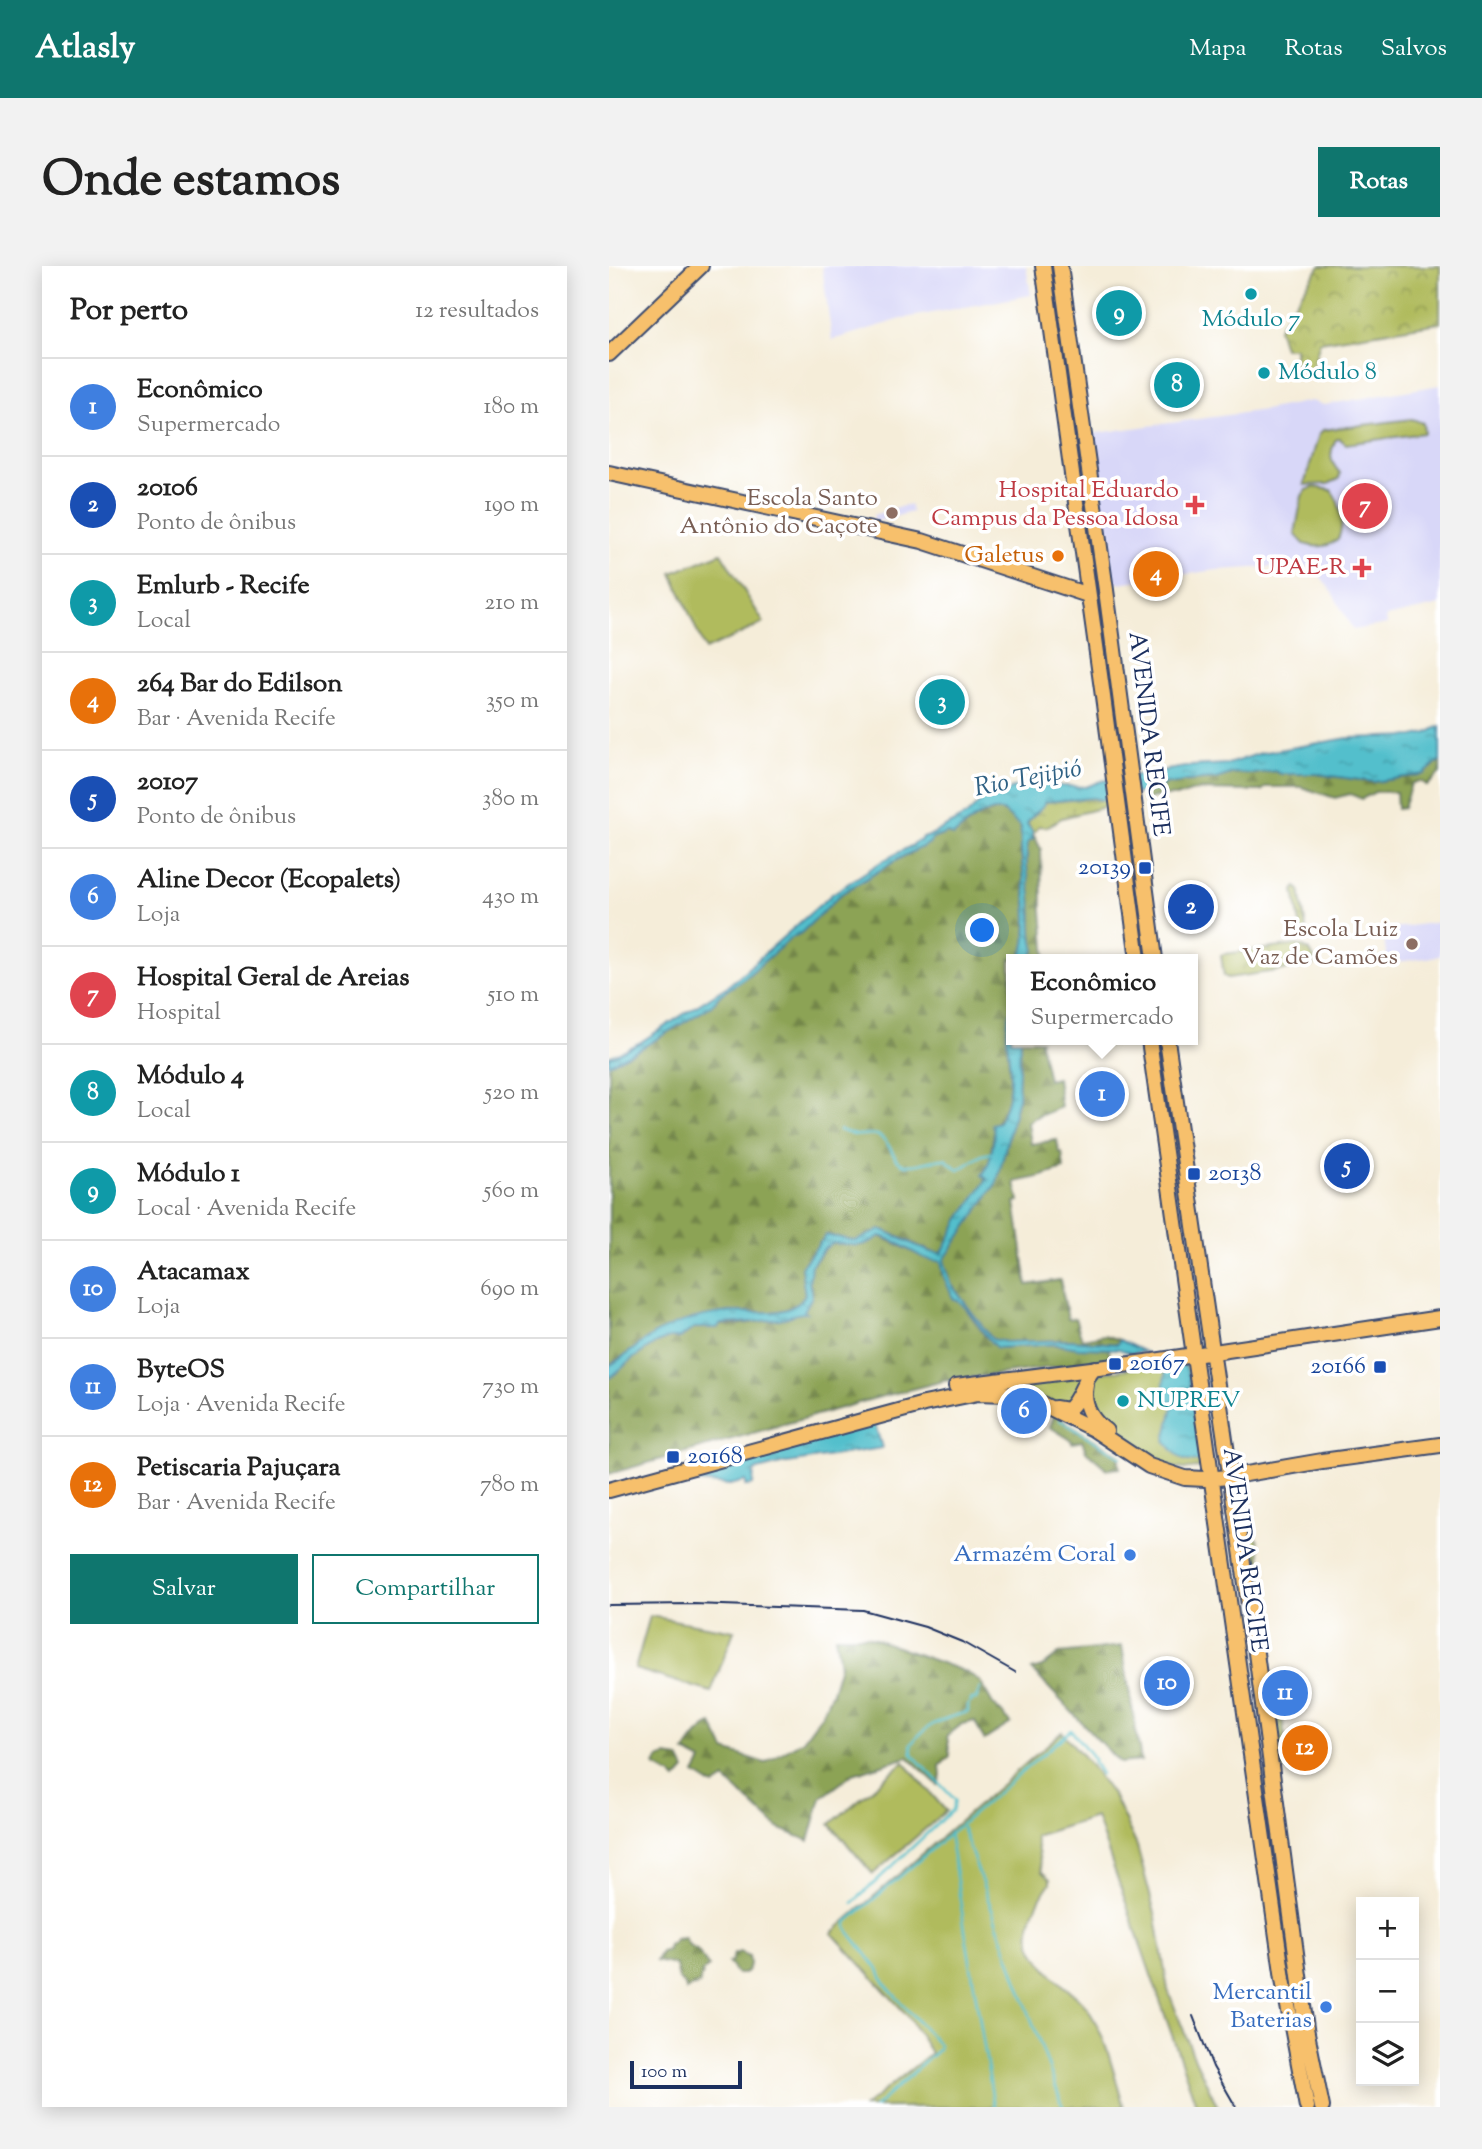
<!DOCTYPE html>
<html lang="pt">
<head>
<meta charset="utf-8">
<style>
	body { margin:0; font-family:"Sorts Mill Goudy",serif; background:#f2f2f2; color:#222 }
	.controls { position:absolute; right:21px; bottom:21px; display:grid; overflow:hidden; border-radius:0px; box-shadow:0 4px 18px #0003 }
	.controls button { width:63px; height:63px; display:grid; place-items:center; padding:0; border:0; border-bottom:2px solid #e0e0e0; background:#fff; color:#222; font:35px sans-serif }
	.scale { position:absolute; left:21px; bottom:18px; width:112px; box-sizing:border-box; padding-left:7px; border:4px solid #1b2f5e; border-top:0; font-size:19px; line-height:24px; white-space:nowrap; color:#1b2f5e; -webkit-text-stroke:5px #fff; paint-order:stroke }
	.you { position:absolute; left:374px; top:665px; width:24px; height:24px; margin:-18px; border:5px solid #fff; border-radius:50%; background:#1a73e8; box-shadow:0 0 0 10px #1a73e833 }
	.badge { display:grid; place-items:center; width:46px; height:46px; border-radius:50%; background:#0f766e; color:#fff; font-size:23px; font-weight:700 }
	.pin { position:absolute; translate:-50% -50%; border:4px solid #fff; box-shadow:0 2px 7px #0006 }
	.popup { position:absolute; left:397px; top:688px; width:192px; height:91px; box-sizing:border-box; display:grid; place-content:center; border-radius:0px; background:#fff; filter:drop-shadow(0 2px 5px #0005); font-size:23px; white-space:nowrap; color:#767676 }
	.popup b { font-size:26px; color:#222 }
	.popup::after { content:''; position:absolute; left:50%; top:100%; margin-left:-14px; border:14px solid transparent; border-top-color:#fff }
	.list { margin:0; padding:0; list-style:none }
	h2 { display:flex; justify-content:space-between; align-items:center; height:91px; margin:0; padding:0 28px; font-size:30px }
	h2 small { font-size:23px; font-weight:400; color:#767676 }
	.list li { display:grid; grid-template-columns:46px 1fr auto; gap:21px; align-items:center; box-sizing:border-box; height:98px; padding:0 28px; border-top:2px solid #e0e0e0 }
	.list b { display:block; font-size:26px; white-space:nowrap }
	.list p { margin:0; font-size:23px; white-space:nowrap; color:#767676 }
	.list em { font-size:23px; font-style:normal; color:#767676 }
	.actions { display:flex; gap:14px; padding:21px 28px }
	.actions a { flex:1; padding:16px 0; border:2px solid #0f766e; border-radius:0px; text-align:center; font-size:24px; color:#0f766e }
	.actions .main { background:#0f766e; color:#fff }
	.icon { flex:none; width:38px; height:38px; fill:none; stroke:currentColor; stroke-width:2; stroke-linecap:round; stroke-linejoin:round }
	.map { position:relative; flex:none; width:831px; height:1841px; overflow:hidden; border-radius:0px }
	header { display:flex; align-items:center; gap:42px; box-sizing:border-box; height:98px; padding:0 35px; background:#0f766e; color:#fff }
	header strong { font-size:33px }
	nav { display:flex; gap:38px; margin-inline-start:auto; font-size:24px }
	.intro { display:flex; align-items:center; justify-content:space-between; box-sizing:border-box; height:168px; padding:0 42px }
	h1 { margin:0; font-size:49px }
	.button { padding:18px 32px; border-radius:0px; background:#0f766e; color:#fff; font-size:24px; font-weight:700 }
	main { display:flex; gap:42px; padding:0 42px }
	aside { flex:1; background:#fff; border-radius:0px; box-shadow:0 4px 18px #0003 }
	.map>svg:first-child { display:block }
	.built { fill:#d8d7f8 }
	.green { fill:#b0bb5d; stroke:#66755e; stroke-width:2 }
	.forest { fill:url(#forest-firs); stroke:#546959; stroke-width:2 }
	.wetland { fill:url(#wetland-marsh); stroke:#66755e; stroke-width:2 }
	.park { fill:url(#park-crowns); stroke:#66755e; stroke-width:2 }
	.water { fill:url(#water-ripples); stroke:#377795; stroke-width:2 }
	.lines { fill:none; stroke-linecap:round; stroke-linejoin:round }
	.stream { stroke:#53bfcc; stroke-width:2.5 }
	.major-casing { stroke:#3c4c70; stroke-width:18 }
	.major { stroke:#f7c06c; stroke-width:14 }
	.tram { stroke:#1b2f5e; stroke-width:2 }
	.culture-dot { fill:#0f9aa8; stroke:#fff; stroke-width:2.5 }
	.health-dot { fill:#e0444e; stroke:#fff; stroke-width:2.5 }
	.education-dot { fill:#8d6e63; stroke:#fff; stroke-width:2.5 }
	.food-dot { fill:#e8710a; stroke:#fff; stroke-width:2.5 }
	.transit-dot { fill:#1a4fb4; stroke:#fff; stroke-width:2.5 }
	.shop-dot { fill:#3f7fe0; stroke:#fff; stroke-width:2.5 }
	.labels { text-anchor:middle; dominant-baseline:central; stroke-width:7; stroke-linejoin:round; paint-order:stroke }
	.culture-label { font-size:24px; fill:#0d838f; stroke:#fff; text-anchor:start }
	.health-label { font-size:24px; fill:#be3a42; stroke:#fff; text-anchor:end }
	.education-label { font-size:24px; fill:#785e54; stroke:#fff; text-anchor:end }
	.food-label { font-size:24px; fill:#c56008; stroke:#fff; text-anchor:end }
	.street-label { font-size:24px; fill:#1b2f5e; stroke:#fff }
	.transit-label { font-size:24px; fill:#164399; stroke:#fff; text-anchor:start }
	.shop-label { font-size:24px; fill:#366cbe; stroke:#fff; text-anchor:end }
	.water-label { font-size:26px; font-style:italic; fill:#2f6184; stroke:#fff }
</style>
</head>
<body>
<header>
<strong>Atlasly</strong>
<nav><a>Mapa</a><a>Rotas</a><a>Salvos</a></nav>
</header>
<div class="intro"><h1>Onde estamos</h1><a class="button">Rotas</a></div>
<main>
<aside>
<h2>Por perto<small>12 resultados</small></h2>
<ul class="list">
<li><span class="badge" style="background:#3f7fe0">1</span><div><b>Econômico</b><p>Supermercado</p></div><em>180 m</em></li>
<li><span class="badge" style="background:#1a4fb4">2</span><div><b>20106</b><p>Ponto de ônibus</p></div><em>190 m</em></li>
<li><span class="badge" style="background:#0f9aa8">3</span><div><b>Emlurb - Recife</b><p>Local</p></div><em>210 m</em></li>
<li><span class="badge" style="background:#e8710a">4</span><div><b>264 Bar do Edilson</b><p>Bar · Avenida Recife</p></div><em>350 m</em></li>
<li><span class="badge" style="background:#1a4fb4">5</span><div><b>20107</b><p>Ponto de ônibus</p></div><em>380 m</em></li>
<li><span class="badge" style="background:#3f7fe0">6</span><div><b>Aline Decor (Ecopalets)</b><p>Loja</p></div><em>430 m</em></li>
<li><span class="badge" style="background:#e0444e">7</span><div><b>Hospital Geral de Areias</b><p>Hospital</p></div><em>510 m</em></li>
<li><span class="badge" style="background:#0f9aa8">8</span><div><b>Módulo 4</b><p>Local</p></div><em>520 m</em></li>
<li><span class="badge" style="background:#0f9aa8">9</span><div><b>Módulo 1</b><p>Local · Avenida Recife</p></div><em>560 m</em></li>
<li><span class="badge" style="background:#3f7fe0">10</span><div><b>Atacamax</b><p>Loja</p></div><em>690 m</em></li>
<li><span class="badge" style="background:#3f7fe0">11</span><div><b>ByteOS</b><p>Loja · Avenida Recife</p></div><em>730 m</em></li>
<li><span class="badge" style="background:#e8710a">12</span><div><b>Petiscaria Pajuçara</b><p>Bar · Avenida Recife</p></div><em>780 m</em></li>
</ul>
<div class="actions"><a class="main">Salvar</a><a>Compartilhar</a></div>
</aside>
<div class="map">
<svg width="831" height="1841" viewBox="0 0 831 1841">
	<defs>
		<pattern id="forest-firs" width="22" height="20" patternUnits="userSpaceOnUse" patternTransform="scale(1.75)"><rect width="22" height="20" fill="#8ca354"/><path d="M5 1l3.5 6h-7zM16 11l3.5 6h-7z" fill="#728549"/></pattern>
		<pattern id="wetland-marsh" width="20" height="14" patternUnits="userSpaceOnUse" patternTransform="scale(1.75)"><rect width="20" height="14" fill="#b0bb5d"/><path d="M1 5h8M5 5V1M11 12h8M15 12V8" fill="none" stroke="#8e9850"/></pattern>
		<pattern id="park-crowns" width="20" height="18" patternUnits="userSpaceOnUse" patternTransform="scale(1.75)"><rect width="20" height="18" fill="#b0bb5d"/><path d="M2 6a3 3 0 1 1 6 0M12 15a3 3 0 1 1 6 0" fill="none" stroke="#8e9850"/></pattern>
		<pattern id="water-ripples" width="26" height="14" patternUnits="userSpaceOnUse" patternTransform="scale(1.75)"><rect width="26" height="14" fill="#53bfcc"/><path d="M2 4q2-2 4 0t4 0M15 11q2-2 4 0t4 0" fill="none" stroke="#449ca9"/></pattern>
	</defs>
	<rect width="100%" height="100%" fill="#fff"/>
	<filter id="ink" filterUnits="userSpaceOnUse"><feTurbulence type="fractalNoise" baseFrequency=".0143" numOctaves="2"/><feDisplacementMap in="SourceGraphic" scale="14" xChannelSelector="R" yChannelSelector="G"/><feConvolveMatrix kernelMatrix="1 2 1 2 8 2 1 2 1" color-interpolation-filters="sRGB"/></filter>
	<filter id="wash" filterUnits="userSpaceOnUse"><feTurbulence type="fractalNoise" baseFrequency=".00686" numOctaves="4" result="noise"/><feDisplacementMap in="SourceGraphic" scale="28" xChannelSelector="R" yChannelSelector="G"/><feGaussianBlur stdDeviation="1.57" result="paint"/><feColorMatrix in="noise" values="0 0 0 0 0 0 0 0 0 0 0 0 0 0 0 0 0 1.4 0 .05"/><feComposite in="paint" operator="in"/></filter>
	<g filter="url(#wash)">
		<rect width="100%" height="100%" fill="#f5edd9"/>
		<path class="built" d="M213,0H417L422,29L296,52L223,74Z
			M831,119V339L777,351L778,358L744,364L723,326L711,310L695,299L608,304L502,318L481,168L655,144L702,135L715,139Z
			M301,238L303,246L266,256L264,249Z
			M831,656V690L782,697L778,695L774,666L776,663Z"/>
		<path class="green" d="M803,153L814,157L815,167L737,178L730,172L727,173C720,188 720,195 731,207L730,213L719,218L695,219L710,168L714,164Z
			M705,221L722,224C732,237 736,258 729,273C719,282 707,282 695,278L686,268L693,230L697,224Z
			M112,287L155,357L96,384L63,307Z
			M580,1094L596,1198C567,1217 513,1178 493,1158C486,1151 482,1138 477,1129L485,1111L491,1107Z
			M478,1106L461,1140L371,1119Z
			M41,1350L125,1365L102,1426L26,1403Z
			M453,1466L480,1497L506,1533L528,1580L547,1651L559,1724L585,1791L609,1841H588L487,1551L426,1570L433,1606L441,1613V1617C411,1660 413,1683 453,1718C462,1727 474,1734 480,1745C498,1772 505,1810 515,1841H255L322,1787L298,1749L223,1667Z
			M295,1496L337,1545L264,1608L221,1558Z"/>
		<path class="forest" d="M831,494V507L818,520C812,514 809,514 802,518L794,542L788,543L787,526H766L753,533L741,528L726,532L692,521H658L652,525H640L588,524L570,530H552L534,534L533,529L542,524H549L557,517L606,513L625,507L644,508L666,505L673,508H708L765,516L815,508Z
			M389,544C397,546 409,555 412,563C409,605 427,652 412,693H402V744L398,773L401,811L400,829L393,850L386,858L381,893L375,907L377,916L350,954L338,981L333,987L328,988L272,963L247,975L217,969L192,1001L196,1028C184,1053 144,1045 122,1046C75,1050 37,1074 0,1100V798L34,781L102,740L111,729L137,711L182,672L192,667L232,628L293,591L315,580L323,573L338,567L344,570L368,551Z
			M424,568L432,583L433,645L437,693H422L426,684C420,665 424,646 421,628C418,611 416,593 419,576L424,573Z
			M411,774H432L431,776L439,814L448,812L452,841L425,852L419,857L422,878L448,874L450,886H453L455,903L430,911L406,916L410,935L406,936L418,1019L451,1014L459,1053L466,1052L473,1073L495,1069L511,1074L508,1078L461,1074L397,1076L383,1073L342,1018L334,994L388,916L409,831Z
			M271,970L312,990L332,995L335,1011L347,1034H351L376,1070L394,1082L434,1078L500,1083L501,1094L335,1115L267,1132L0,1208V1113L22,1094L47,1077L60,1072H71L85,1062H108L109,1059H127L179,1051L195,1045L203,1030L200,1016L202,1000L220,978C240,974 251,985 271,970Z
			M446,1147L461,1159L509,1188L511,1202L498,1203L477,1185L473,1175L463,1177L462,1174L441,1161Z
			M226,1370H258L357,1406L371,1415L384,1438L402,1457L375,1474L366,1455L353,1458L338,1470L341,1490L331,1500L332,1509L329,1519L299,1491L244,1508L212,1532L200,1575L169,1562L116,1513L105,1520L86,1508L93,1495L76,1486C82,1476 92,1462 103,1458L116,1484L156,1497L194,1474L213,1448L223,1426L231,1399Z
			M513,1380L532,1495L511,1497L423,1404L433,1401L451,1387Z
			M57,1490L70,1492L76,1504L67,1514L62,1509L46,1500L49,1493Z
			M76,1672L81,1681L88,1684L100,1701L93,1706L90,1719L83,1720L77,1724L76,1719L69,1713L67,1699L47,1695L52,1686L59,1684L60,1678L64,1677L66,1673Z
			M131,1686L140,1690C142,1699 141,1702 135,1708H128L119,1696L123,1695L125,1688Z"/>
		<path class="wetland" d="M484,532L489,534L499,533V540L453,552L438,561L430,560L424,568L418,555L436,536Z"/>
		<path class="park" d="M711,0H831V57L711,76L702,106L686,105V82H675L669,62Z
			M687,621L691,624L698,669L693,670L685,625Z
			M688,679C698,681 703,686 706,696L703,700L619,712L615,710L612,689L615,688Z
			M644,1268L649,1274L655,1318L642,1319L634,1270Z
			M673,1450L680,1503L665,1504L657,1451Z"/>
		<path class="water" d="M831,460V494L815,508L765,516L708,508H672L666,505L644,508L625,507L607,513L577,515L566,518L557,517L551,520L553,523L492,534L484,532L436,536C432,546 421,549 418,558L423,565L424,573L419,576C415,595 420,613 422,630C424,649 420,666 426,684L422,693H412C427,651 409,603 412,561L394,545C374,542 358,558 344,570L338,567L323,573L321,577L293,591L232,628L192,667L182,672L137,711L111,729L102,740L34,781L0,798V791L30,777L120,719L223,628L275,594L304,579L306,576L311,575L313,571H318L358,549L374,533H380L413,518L477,521L492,515L582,500L619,498L652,487L739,472L805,470L818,467Z
			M402,744V774H411L409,831L388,916L335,994L342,1018L383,1073L397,1076L461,1074L508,1078L511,1074L536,1086L521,1087L510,1083L469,1082L447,1078L388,1082C371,1068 363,1041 344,1032L335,1011L332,995C310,996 292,974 271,970C252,984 245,979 224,977L215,983L202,1000L200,1016L203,1030L195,1045L197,1047C187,1046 179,1052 169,1053C150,1056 131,1057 112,1058L108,1062H85L71,1072H60L47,1077L22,1094L0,1113V1100C15,1091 29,1079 44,1069C66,1056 96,1048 122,1046C144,1045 184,1053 196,1028L192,1001L217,969L247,975L272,963L321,986L333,987L350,954L378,913L373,909C381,901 388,869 383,858L390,856C397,842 401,827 401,812C402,790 393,765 402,744Z
			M576,1099L580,1111L591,1190L590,1195C572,1198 567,1188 556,1175L564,1140L563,1136L553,1134L557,1101Z
			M266,1158L273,1182L172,1198L145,1205L144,1219L137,1220V1215L121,1219L87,1216L53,1219V1214L143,1192Z"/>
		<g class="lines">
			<path class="stream" d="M230,864C235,865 240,868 246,869C253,870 261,867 268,869C283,874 282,897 298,899C311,900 323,893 336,893L350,904L373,889L383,887
				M451,1154L512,1191
				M353,1561L454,1841
				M340,1567L385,1841
				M244,1637L343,1544L346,1534L303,1488L302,1478C319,1457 333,1453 359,1446V1439L363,1433H367L371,1422
				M266,1841L329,1784L330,1779L276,1718L271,1706L238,1663V1656L462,1464L485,1493V1497L492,1508"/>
		</g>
	</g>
	<g filter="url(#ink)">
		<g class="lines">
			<defs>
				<path id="major" d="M434,0L493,423L529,693
					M451,0L497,324L546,693
					M0,88L92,0
					M0,207L313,275L479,329
					M540,774L674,1713L698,1841
					M558,774L647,1387L697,1762L713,1841
					M477,1119C473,1138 482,1154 497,1165
					M347,1120L545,1095L831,1052
					M446,1142L458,1144C472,1135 473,1113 486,1102
					M0,1224L315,1138L369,1127L397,1128L429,1136L484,1163L540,1200L576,1212L596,1213L620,1211L713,1195L831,1179"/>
			</defs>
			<use href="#major" class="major-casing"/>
			<use href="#major" class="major"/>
			<path class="tram" d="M0,1339L84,1338L254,1344L316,1361L353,1376L406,1406
				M584,1750L604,1801L627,1841"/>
		</g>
	</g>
	<g class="culture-dot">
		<circle cx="642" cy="28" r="7"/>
		<circle cx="655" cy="107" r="7"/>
		<circle cx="514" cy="1135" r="7"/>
	</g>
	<g class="health-dot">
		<path d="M582.5 228.5h7v7h7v7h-7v7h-7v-7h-7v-7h7z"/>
		<path d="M749.5 291.5h7v7h7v7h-7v7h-7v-7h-7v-7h7z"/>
	</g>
	<g class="education-dot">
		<circle cx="283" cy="247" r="7"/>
		<circle cx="803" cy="678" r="7"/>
	</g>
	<circle class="food-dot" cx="449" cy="290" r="7"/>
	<g class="transit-dot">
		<rect x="529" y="595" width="14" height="14" rx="3.5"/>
		<rect x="578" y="901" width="14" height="14" rx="3.5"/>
		<rect x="499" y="1091" width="14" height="14" rx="3.5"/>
		<rect x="764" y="1094" width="14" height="14" rx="3.5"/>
		<rect x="57" y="1184" width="14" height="14" rx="3.5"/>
	</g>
	<g class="shop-dot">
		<circle cx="521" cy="1289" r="7"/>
		<circle cx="717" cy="1741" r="7"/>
	</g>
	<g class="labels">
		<g class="culture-label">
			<text x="642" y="54" text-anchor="middle">Módulo 7</text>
			<text x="669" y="107">Módulo 8</text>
			<text x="528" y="1135">NUPREV</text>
		</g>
		<g class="health-label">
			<text x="570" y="225">Hospital Eduardo<tspan x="570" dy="28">Campus da Pessoa Idosa</tspan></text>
			<text x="737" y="302">UPAE-R</text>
		</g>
		<g class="education-label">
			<text x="269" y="233">Escola Santo<tspan x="269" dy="28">Antônio do Caçote</tspan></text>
			<text x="789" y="664">Escola Luiz<tspan x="789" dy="28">Vaz de Camões</tspan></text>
		</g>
		<g class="food-label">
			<text x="435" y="290">Galetus</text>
		</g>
		<g class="street-label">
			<text transform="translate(539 468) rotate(83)">AVENIDA RECIFE</text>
			<text transform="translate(635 1284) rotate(82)">AVENIDA RECIFE</text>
		</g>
		<g class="transit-label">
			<text x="522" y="602" text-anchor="end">20139</text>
			<text x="599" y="908">20138</text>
			<text x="520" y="1098">20167</text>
			<text x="757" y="1101" text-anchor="end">20166</text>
			<text x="78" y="1191">20168</text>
		</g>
		<g class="shop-label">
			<text x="507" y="1289">Armazém Coral</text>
			<text x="703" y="1727">Mercantil<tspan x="703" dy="28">Baterias</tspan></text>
		</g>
		<g class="water-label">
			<text transform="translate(419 513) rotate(-11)">Rio Tejipió</text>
		</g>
	</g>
</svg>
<div class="controls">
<button>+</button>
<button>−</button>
<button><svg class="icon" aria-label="layers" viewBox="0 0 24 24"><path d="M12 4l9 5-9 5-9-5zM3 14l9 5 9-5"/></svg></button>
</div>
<div class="scale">100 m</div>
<div class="you"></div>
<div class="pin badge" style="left:493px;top:828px;background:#3f7fe0">1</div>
<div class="popup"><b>Econômico</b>Supermercado</div>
<div class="pin badge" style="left:582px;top:641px;background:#1a4fb4">2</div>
<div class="pin badge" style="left:333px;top:436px;background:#0f9aa8">3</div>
<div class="pin badge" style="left:547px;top:308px;background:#e8710a">4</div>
<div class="pin badge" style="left:738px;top:900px;background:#1a4fb4">5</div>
<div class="pin badge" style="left:415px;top:1145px;background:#3f7fe0">6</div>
<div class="pin badge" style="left:756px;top:240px;background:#e0444e">7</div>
<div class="pin badge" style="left:568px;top:119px;background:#0f9aa8">8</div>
<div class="pin badge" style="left:510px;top:47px;background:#0f9aa8">9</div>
<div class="pin badge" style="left:558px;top:1417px;background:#3f7fe0">10</div>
<div class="pin badge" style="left:676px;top:1427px;background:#3f7fe0">11</div>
<div class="pin badge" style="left:696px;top:1482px;background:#e8710a">12</div>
</div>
</main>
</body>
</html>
